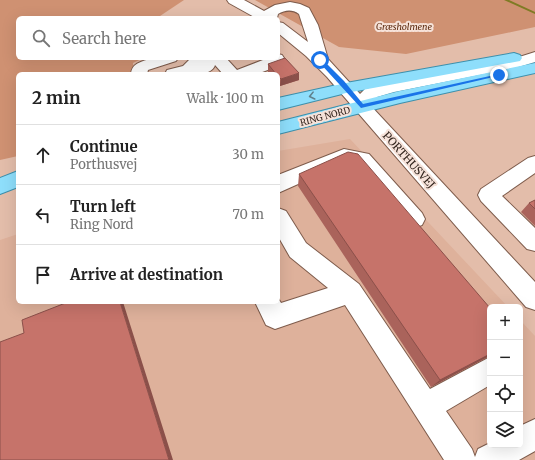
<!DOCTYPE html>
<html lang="en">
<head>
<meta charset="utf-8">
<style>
	body { margin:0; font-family:Merriweather,serif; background:#f2f2f2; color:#222 }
	.controls { position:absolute; right:12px; bottom:12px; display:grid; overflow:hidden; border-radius:6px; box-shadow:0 4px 16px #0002 }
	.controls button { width:36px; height:36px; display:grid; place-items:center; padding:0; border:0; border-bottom:1px solid #e0e0e0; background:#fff; color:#222; font:20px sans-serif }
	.stop { position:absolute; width:12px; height:12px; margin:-9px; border:3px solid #1a73e8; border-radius:50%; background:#fff }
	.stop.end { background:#1a73e8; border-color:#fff; box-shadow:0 1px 4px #0008 }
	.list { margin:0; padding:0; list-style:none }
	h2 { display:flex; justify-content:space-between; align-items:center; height:52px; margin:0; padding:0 16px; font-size:17px }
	h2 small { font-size:13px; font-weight:400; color:#767676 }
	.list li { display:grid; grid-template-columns:26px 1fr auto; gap:12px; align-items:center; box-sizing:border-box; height:60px; padding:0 16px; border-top:1px solid #e0e0e0 }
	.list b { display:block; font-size:15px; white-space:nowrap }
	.list p { margin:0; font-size:13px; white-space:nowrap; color:#767676 }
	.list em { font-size:13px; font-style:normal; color:#767676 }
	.icon { flex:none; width:22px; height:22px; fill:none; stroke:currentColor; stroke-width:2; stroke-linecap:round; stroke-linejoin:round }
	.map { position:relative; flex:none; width:535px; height:460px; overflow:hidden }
	.search { position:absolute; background:#fff; box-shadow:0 4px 16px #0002; left:16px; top:16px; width:264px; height:44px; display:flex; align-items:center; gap:10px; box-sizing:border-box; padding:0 14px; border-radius:6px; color:#767676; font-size:15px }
	.panel { position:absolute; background:#fff; box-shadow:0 4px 16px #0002; left:16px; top:72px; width:264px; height:232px; border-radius:6px }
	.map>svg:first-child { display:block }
	.built { fill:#deb19b }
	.green { fill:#cf9172 }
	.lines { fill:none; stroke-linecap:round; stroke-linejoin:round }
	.stream { fill:#7f7b24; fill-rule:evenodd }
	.minor-casing { stroke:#7e5c4c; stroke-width:2 }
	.major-casing { stroke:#3d8fab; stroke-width:2 }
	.minor { fill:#fff; fill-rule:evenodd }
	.major { fill:#8edefb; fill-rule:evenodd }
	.wall { fill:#aa635b }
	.shaded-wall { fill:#8b504a }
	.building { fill:#c6736a; stroke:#8b504a }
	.oneway { stroke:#60818c }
	.route { fill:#1a73e8 }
	.labels { text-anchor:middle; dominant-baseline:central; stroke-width:4; stroke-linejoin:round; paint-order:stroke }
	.far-park-label { font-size:9px; font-style:italic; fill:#5d2b10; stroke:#f6e2d9 }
	.far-street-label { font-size:9px; fill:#32241d; stroke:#f6e2d9 }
	.street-label { font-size:11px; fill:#32241d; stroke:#f6e2d9 }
</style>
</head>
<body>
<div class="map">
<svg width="535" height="460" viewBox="0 0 535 460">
	<rect width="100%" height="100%" fill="#e3bdaa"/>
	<path class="built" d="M350,139L508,307H490V445H520V320L535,336V460H0V240L18,234V302H278V151Z"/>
	<path class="green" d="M0,0H184L157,18H18V58H144L133,63L134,74H18V156L0,160Z
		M255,0H535V27L406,54L339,47Z"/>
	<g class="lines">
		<path class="stream" d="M504,0H509L535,12V14Z"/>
		<defs>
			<path id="minor" d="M227,0H244L264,11L275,5L290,2L300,4L309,8L318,25L328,59L360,94L365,89L393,82L513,59L535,52V62L515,68L394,92L377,97L370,105L535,282V310L526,307L327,77L306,56L278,33V22L283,23L308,42L299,14C292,9 285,10 278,14L277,18H256L229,3Z
				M278,54L282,55L284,58L281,65L257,74H223L215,65C211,79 177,74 165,74L167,70L183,66L191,58L210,59L226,58L237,70L268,58H278Z
				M154,58H178L176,61L148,70L147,74H131C132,62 144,61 154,58Z
				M344,149L369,154L422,213L425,219L422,225L414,228L406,225L356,165L345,163L278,193V175Z
				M535,156V173L502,196L535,228V251L527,249L481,201L478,195L481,189L528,158Z
				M278,208L286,211L306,243L359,284L430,389L490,357V385L446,411L472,449L475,457L478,449L490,443V445H520V426L535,419V451L519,460H444L345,305L275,329L266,325L255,302H278V298L281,303L328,288L290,257L278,236Z"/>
			<path id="major" d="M514,53L520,55L522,58L520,61L346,93L278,110V98L346,83Z
				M535,63V73L400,103L278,134V122L400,91Z
				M18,171V187L0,194V178Z"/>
		</defs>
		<use href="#minor" class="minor-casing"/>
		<use href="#major" class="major-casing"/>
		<use href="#minor" class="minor"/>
		<use href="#major" class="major"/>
	</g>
	<path class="wall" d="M268,64L299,80L280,86L278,84V74H270L268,72Z
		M299,174L490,308V356L431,387L298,186Z
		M535,200V226L521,212L529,203Z"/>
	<path class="shaded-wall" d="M299,73V80L280,86L281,79Z
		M120,302H123L173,460H169Z
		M490,354V355L489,356L431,387L440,380Z"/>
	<path class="building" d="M285,58L299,73L281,79L278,76V74H276L268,64Z
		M348,152L358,154L490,308V354L440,380L299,174Z
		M535,200V209L529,203Z
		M68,302H120L169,460H0V342L24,333L22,320Z"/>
	<defs><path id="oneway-chevron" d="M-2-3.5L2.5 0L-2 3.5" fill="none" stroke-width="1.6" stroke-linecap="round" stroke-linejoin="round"/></defs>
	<use class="oneway" href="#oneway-chevron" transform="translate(312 96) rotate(166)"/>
	<path class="route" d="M318,59H322L344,81L363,104L499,74L502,75L361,108L318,61Z"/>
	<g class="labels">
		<g class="far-park-label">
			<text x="404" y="26">Græsholmene</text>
		</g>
		<g class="far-street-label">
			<text transform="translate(325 116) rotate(-15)">RING NORD</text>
		</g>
		<g class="street-label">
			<text transform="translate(409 160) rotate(48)">PORTHUSVEJ</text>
		</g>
	</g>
</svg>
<div class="controls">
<button>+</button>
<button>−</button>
<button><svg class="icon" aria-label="locate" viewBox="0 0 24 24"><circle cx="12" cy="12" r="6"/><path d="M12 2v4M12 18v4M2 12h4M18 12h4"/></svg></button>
<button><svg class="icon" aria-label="layers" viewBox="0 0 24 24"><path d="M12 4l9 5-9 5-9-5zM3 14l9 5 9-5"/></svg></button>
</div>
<div class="stop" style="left:320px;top:60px"></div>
<div class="stop end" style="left:499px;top:75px"></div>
<div class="search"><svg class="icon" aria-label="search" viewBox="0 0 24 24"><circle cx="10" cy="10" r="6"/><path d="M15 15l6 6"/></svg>Search here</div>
<section class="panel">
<h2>2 min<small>Walk · 100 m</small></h2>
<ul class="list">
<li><svg class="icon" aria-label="ahead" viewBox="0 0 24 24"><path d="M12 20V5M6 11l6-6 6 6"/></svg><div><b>Continue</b><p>Porthusvej</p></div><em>30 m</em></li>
<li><svg class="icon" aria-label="left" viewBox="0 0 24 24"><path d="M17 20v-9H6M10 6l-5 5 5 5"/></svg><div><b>Turn left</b><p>Ring Nord</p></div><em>70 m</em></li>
<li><svg class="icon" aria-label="arrive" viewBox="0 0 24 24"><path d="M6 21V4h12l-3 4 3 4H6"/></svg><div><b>Arrive at destination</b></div></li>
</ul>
</section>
</div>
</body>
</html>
